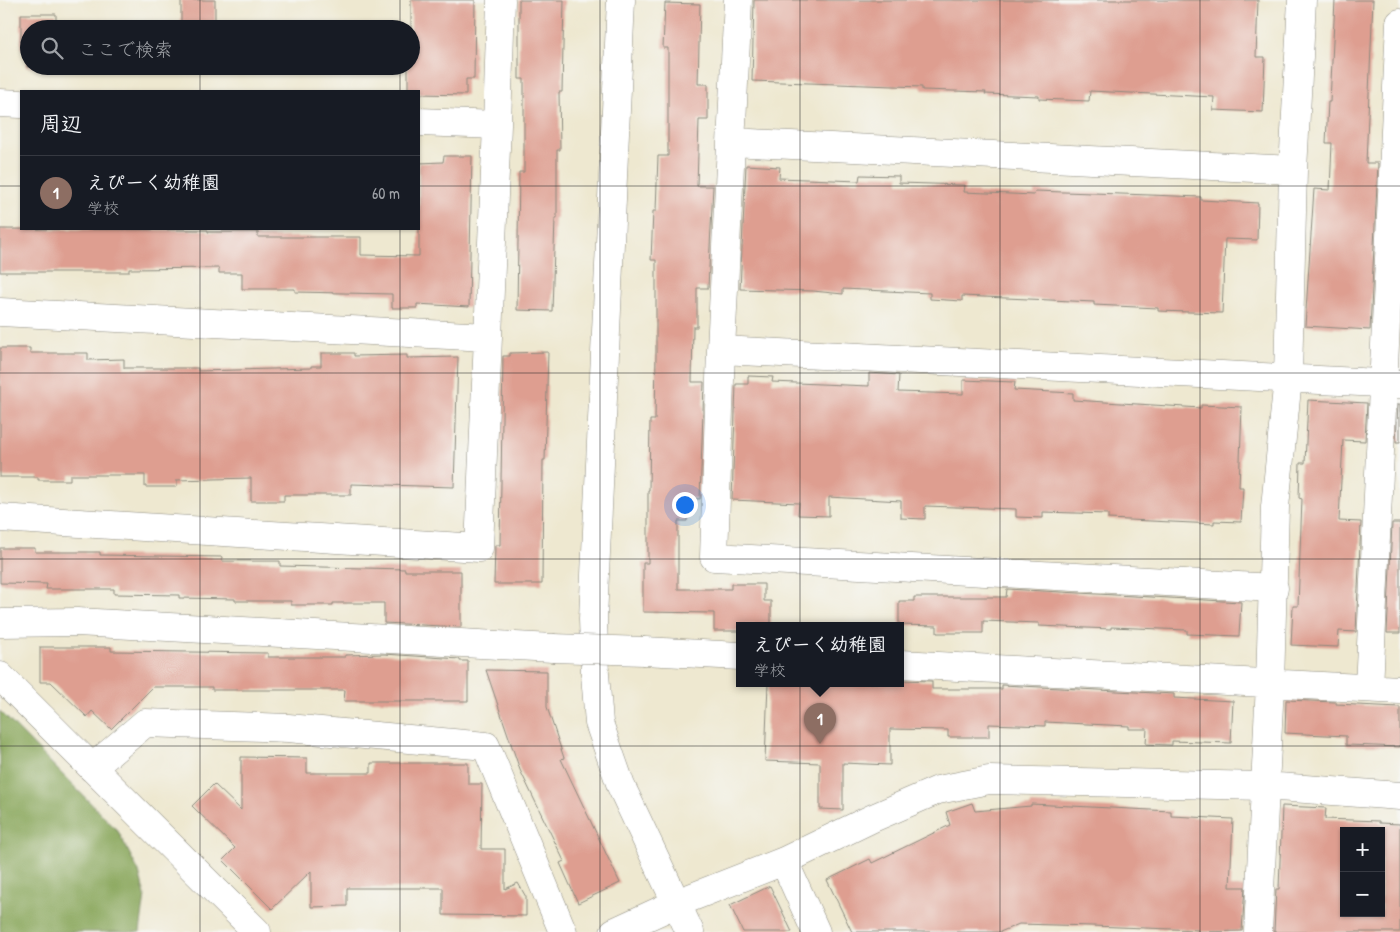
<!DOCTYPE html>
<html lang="ja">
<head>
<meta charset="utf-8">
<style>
	body { margin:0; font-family:"Patrick Hand","Klee One",sans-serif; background:#20242c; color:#f1f3f6 }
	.controls { position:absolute; right:15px; bottom:15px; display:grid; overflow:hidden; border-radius:0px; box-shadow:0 1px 4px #0004 }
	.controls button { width:45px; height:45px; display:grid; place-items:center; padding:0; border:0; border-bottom:1px solid #363941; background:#171b24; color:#f1f3f6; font:25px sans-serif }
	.you { position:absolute; left:684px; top:504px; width:18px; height:18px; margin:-12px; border:4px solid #fff; border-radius:50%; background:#1a73e8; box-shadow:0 0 0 8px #1a73e833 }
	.badge { display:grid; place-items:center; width:32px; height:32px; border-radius:50%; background:#db2777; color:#fff; font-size:16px; font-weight:700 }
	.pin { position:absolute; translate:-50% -41px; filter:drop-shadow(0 1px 2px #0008) }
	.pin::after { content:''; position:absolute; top:26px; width:18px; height:15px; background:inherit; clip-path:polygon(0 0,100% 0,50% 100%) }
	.popup { position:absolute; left:736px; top:622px; width:168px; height:65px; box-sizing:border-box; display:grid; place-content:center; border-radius:0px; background:#171b24; filter:drop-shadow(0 1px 4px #0005); font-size:16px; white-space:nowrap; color:#9ea1a6 }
	.popup b { font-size:19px; color:#f1f3f6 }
	.popup::after { content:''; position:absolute; left:50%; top:100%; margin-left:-10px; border:10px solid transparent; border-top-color:#171b24 }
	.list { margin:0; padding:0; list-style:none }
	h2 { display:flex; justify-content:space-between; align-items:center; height:65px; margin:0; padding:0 20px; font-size:21px }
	h2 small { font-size:16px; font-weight:400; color:#9ea1a6 }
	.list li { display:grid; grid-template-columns:32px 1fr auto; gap:15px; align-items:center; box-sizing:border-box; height:75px; padding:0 20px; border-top:1px solid #363941 }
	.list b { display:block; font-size:19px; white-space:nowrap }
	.list p { margin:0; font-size:16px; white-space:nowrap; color:#9ea1a6 }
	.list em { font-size:16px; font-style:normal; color:#9ea1a6 }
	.icon { flex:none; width:28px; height:28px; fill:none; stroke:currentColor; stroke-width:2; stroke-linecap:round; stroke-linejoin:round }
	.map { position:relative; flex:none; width:1400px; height:932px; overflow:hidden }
	.search { position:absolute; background:#171b24; box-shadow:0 1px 4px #0004; left:20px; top:20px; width:400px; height:55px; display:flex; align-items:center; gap:12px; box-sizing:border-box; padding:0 18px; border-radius:28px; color:#9ea1a6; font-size:19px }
	.panel { position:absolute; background:#171b24; box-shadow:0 1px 4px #0004; left:20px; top:90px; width:400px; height:140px; border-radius:0px }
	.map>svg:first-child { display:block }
	.forest { fill:#88a65a; stroke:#5a6842 }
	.building { fill:#de9e90; fill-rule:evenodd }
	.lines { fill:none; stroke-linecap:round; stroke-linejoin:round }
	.minor-casing { stroke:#8c8a7e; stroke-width:29 }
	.tertiary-casing { stroke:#8c8a7e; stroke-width:29 }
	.minor { stroke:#fff; stroke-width:28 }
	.tertiary { stroke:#fff; stroke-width:28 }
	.minor-bridge-casing { stroke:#8c8a7e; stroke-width:29; stroke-linecap:butt }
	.minor-bridge { stroke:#fff; stroke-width:28 }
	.grid { fill:none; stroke:#2b2b2b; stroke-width:1; stroke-opacity:0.55 }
</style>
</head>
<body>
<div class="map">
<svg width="1400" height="932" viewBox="0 0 1400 932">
	<rect width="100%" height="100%" fill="#f6f6f2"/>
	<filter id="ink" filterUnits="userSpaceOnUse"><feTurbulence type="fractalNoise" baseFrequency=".02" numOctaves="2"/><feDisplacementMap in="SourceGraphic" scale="10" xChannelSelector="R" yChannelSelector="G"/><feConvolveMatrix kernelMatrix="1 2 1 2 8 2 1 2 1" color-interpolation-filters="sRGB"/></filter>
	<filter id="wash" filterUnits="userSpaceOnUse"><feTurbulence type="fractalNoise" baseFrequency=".0096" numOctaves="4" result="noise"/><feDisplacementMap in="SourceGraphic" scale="20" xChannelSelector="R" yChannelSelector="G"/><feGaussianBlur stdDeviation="1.12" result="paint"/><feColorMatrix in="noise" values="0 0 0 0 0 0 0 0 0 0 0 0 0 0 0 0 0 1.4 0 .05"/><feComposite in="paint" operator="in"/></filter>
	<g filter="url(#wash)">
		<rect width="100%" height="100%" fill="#eee8d0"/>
		<path class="forest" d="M0,711L118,831L139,872L145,896L140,932H0Z"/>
		<g id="blocks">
			<path class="building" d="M181,0H215V29H181Z
				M411,0H475L474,79H466V95L419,94V91H408V66H411Z
				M519,0H564L562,92H559L560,150H557V218H555L552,311L517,310L519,172H524V79H519Z
				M754,0H1258L1256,57H1265L1263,112L1213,110L1214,97L1090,91L1089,101L1039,99V96L985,94L986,92L922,90V87L752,81Z
				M1335,0H1373L1366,163H1378L1370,330L1305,326L1314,189L1330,190L1332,143H1326L1328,102H1330Z
				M665,3L700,4L698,84H708V120H699L697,186H713L708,288H697V327H693L692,382H704L700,499L687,498V521H678V589H731V584H764V601H771V625H740V631H714V613L643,612V563H648V490H649L650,420H655L656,352V260H651L653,211H656L658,156H668V48H663Z
				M21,14H56V29H29V66L56,67H27V49H21Z
				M444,156H472L469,307L417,304V308H392V294L295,292V289H242V273H219V268L129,269V272H0V229L208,230V232H258V237H361V255L419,256V163L443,162Z
				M746,165L780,167L779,178L859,181L860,175L899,176V183L965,185L964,192L1034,195L1035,191L1150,195L1201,197V200L1258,203L1257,240L1225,239L1222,313L1158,311V308L1094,305V302L962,296V301L930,299V293L843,289V294L813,291L740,289Z
				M0,348H30V353H88V360L124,359V368H198V371L311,368V366H321V353H354V356L407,355V358L458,357L454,487L351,484V495H284V501H251V478L177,480V487H145V475H70V480H38V477H0Z
				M548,352L545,460H543L542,584H494L495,545H500L503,356H510V353Z
				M869,373L899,375L898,392L963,394V380L1015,382L1014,390L1073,393V400L1201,408V405L1242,407L1239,487H1243L1241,522L1214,521V524L1108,519V514L1043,512V518L1016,517V509L925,506V519L901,518V501L829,497V516L798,515L799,503L732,500L736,384H748V376L773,377L772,382L869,386Z
				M1308,400L1367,403L1365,441L1343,440L1339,521L1361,522L1356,632L1339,631L1338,647L1291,645L1293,606H1298L1302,499L1299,498L1300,463H1305Z
				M1398,404H1400V442H1396Z
				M1392,523H1400V633H1387Z
				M0,548H35V552H100V555L222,557V561H280V566L405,569V571H461V627L384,623V603H333V605H291V601H235V599L179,598V595L114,594V589H46L47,584L0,583Z
				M1007,589L1241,602L1239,636L1187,634V630L1111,627V629L1039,626V623L983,621V633H937V626L899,625V601H914V597H1006Z
				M40,647H111V651L268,653V657H345V655L384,654L460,659V661H468V701H344L345,690H212V687H153L111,729L92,711L87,717L51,682H40Z
				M486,670L547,671V707L564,758L561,759L620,883L578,903L560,863L564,861L520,770Z
				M900,680L932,681V689H1002V685L1174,694V698L1233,701L1231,743L1172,741V745L1146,744L1147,729H1129V726L1045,722V726L989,724V737H948V730L890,729V765L843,763V810L820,809V763L765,761L768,683H900Z
				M1286,700L1336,702V704L1400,707V747L1346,745V736L1285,733Z
				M241,757L307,758V773H371V763H468V784H482L481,849H505V889L518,883L526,897V916L443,915V888H347V906L311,907V871L272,909L223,860L235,848L192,806L214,784L241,810Z
				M972,803L975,811L1031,806V804L1171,811V816L1233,819L1230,887H1245L1242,931L1198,932V930L1092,926L1019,924L1000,932H852L827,880L870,859L872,863L950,825L946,812Z
				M1282,806L1326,808L1325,819L1379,821V823L1400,824V932H1274L1276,889H1279ZM1344,831H1381V913H1344Z
				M770,886L792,932H743L730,905Z"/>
		</g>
	</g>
	<g filter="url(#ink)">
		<use href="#blocks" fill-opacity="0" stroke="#8c8a7e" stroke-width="1"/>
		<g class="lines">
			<defs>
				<path id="minor" d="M738,0L721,350L714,557L1274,588
					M0,103L21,104
					M419,122L497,125
					M731,142L1293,170
					M0,312L488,337
					M721,350L1400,384
					M0,518L479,548L497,125L501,0
					M0,623L77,622L553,648
					M644,651L740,656
					M900,664L1400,690
					M0,676L257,932
					M1369,688L1400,23
					M92,768L145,723L288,728L486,746L563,932
					M784,861L816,932
					M614,932L677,903L784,861L873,818L938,790L989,780L1264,786L1400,796
					M1258,932L1270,684L1275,507L1288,378L1293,170L1302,0"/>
				<path id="tertiary" d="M621,0L593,619L595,674L599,723L621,786L690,932"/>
			</defs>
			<use href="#minor" class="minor-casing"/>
			<use href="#tertiary" class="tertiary-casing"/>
			<use href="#minor" class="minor"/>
			<use href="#tertiary" class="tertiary"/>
			<defs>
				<path id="minor-bridge" d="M553,648L644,651"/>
			</defs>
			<use href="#minor-bridge" class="minor-bridge-casing"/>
			<use href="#minor-bridge" class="minor-bridge"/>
		</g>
	</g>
	<path class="grid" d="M200,0V29M400,0V29M600,0V932M800,0V932M1000,0V932M1200,0V932M200,66V91M400,66V91M0,186H21M419,186H1400M200,229V932M400,229V932M0,373H1400M0,559H1400M0,746H1400"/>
</svg>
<div class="controls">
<button>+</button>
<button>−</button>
</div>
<div class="you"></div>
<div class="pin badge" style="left:820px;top:744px;background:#8d6e63">1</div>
<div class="popup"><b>えぴーく幼稚園</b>学校</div>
<div class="search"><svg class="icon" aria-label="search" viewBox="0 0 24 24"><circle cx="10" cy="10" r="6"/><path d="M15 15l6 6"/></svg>ここで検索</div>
<section class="panel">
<h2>周辺<small></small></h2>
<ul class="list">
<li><span class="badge" style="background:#8d6e63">1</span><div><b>えぴーく幼稚園</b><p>学校</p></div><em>60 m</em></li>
</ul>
</section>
</div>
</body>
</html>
